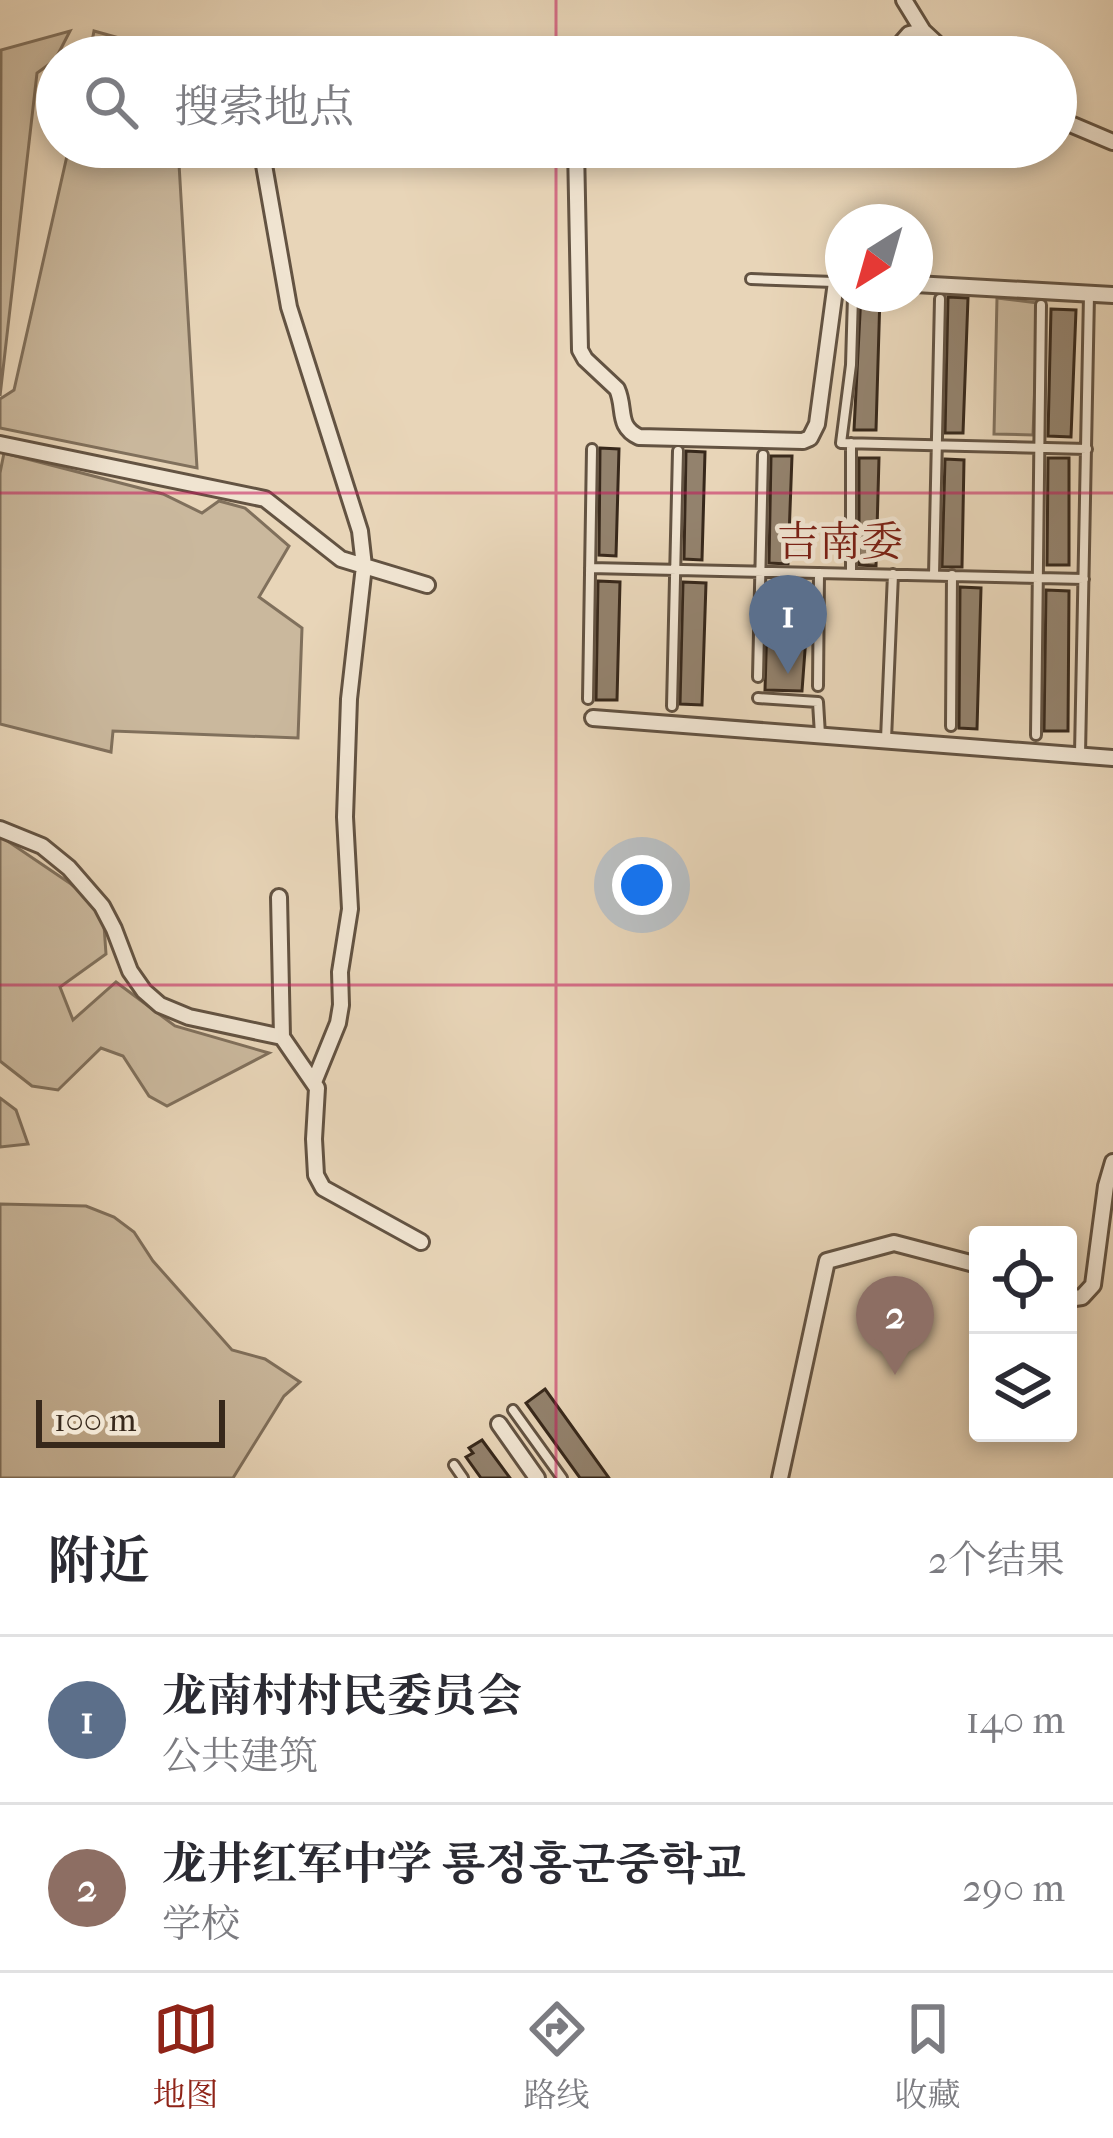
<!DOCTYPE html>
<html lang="zh">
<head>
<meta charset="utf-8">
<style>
	body { margin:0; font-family:"IM FELL French Canon","Noto Serif SC","Noto Serif KR",serif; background:#f2f2f3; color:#2b2b33 }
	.controls { position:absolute; right:36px; bottom:36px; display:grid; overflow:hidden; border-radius:12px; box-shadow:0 6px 18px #0003 }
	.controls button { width:108px; height:108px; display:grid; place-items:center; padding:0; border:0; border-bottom:3px solid #e1e1e2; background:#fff; color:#2b2b33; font:60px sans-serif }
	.compass { position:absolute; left:825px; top:204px; width:108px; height:108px; border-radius:50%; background:#fff; box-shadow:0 6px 18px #0003; rotate:217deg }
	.scale { position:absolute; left:36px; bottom:30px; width:189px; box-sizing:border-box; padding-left:12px; border:6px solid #37281b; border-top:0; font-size:33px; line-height:42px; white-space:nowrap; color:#37281b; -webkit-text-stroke:9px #f0e4d1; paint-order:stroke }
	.you { position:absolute; left:642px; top:885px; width:42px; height:42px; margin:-30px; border:9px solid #fff; border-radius:50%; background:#1a73e8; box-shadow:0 0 0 18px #1a73e833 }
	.badge { display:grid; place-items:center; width:78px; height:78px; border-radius:50%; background:#8f2418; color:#fff; font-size:39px; font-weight:700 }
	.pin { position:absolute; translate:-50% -99px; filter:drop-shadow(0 3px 6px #0008) }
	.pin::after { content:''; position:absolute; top:63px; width:42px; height:36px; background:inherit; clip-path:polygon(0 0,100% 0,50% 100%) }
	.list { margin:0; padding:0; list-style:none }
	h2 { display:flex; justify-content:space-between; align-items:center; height:156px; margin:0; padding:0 48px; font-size:51px }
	h2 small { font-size:39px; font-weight:400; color:#7c7c81 }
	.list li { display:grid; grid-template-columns:78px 1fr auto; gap:36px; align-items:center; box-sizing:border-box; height:168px; padding:0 48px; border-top:3px solid #e1e1e2 }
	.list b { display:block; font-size:45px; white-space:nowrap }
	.list p { margin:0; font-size:39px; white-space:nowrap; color:#7c7c81 }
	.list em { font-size:39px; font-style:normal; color:#7c7c81 }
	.icon { flex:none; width:66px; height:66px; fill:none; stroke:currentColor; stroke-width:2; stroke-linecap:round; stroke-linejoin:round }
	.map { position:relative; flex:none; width:1113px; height:1478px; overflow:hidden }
	.search { position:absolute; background:#fff; box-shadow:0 6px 18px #0003; left:36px; right:36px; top:36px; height:132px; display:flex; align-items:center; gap:30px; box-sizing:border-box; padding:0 42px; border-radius:66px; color:#7c7c81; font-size:45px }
	.sheet { height:492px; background:#fff }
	nav { display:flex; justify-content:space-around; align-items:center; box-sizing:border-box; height:168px; border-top:3px solid #e1e1e2; background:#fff; font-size:33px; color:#7c7c81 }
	nav a { display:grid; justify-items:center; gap:6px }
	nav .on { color:#8f2418 }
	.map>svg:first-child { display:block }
	.green { fill:#cab89d; stroke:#80705c; stroke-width:3 }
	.building { fill:#93826d; stroke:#37281b; stroke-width:3 }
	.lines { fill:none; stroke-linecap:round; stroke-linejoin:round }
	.service-casing { stroke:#635342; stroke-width:14 }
	.minor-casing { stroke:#635342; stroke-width:20 }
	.service { stroke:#f0e4d1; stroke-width:8 }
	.minor { stroke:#f0e4d1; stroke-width:14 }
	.grid { fill:none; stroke:#c2185b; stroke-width:3; stroke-opacity:0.55 }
	.labels { text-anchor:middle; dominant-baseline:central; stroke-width:9; stroke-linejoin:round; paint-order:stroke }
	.neighbourhood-label { font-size:42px; fill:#7a1f14; stroke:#f0e4d1 }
</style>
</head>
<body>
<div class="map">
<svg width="1113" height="1478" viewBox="0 0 1113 1478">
	<rect width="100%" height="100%" fill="#e8d5b8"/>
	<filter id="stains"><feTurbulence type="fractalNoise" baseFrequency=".00167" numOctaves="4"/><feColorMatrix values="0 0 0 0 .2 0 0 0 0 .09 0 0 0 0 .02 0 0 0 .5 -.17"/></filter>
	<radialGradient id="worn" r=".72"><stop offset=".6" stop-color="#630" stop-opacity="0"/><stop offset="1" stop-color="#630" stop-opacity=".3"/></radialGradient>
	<path class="green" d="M70,31L55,60L37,73L0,396L1,50Z
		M94,31L173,53V57H89Z
		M69,147H178L197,468L0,428V399L14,390Z
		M997,298L1038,303L1033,435L994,434Z
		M4,453L163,494L202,513L219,501L245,508L289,546L259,597L302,628L298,738L113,731L111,752L0,724V473Z
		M0,836L71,884L103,911L106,954L60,987L73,1020L116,982L175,1026L269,1053L167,1106L149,1096L123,1056L101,1048L58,1090L32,1086L0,1061Z
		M0,1098L16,1110L28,1144L0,1147Z
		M0,1204L86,1206L114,1217L134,1232L153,1261L232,1350L265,1359L300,1382L284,1396L233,1478H0Z"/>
	<path class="building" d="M861,294L880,295L876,430H854Z
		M948,297L968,298L963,433H945Z
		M1051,309L1076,310L1071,437L1048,436Z
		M600,448L619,449L616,556L599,555Z
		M686,451L705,452L702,560L684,559Z
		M771,456H792L788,564L769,563Z
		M859,458H879L876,566L859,565Z
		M1048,458H1069V565H1047Z
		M945,459L964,460L962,567H942Z
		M598,581L620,582L617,700H596Z
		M683,582L706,583L702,705L680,704Z
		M768,586L805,587L804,623H807L802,691L765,690Z
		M960,587L981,588L977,729L959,728Z
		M1046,590L1069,591L1068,731H1044Z
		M545,1389L609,1478H580L526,1403Z
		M482,1440L510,1478H481L466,1457L473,1453L469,1448Z"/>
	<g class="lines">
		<defs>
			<path id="service" d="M751,279L834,282
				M853,296L851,365L841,443L1087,449
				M590,568L1084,579
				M851,573V443
				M934,575L940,299
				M758,677L763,455
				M818,686L819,573
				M758,698L818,702L820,735
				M588,699L592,449
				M672,706L678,451
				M951,726L952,575
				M1036,735L1041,305
				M886,739L893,574
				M1080,754L1089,295
				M513,1410L562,1478
				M454,1465L463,1478"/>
			<path id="minor" d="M904,0L923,31L951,57
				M508,57C537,39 578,47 610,57
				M889,57L909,34L923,31
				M1056,118L1113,142
				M266,147L264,165L289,307L360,531L364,566L349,699L345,817L350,909L340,972L341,1005L338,1023L314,1082
				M576,147L580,350L585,359L617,389C626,409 616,426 639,437L803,441L810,438L817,424L836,282H843
				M915,284L1113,295
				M0,444L265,499L341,559L427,585
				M593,718L1113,758
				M0,829L42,846L69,868L102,906L114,929L130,971L144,991L160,1005L189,1017L282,1037L279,897
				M282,1037L317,1088L314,1139L316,1175L323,1188L421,1242
				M1068,1299L1082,1297L1093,1285L1106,1186L1113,1162
				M499,1424L537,1478
				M780,1478L827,1261L894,1243L978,1265"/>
		</defs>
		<use href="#service" class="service-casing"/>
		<use href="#minor" class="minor-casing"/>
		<use href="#service" class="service"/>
		<use href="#minor" class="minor"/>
	</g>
	<path class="grid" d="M556,0V57M556,147V1478M0,493H1113M0,985H1113"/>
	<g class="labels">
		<g class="neighbourhood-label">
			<text x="840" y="542">吉南委</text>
		</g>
	</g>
	<rect width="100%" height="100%" filter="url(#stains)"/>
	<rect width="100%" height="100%" fill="url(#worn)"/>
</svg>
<div class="controls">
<button><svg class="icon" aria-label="locate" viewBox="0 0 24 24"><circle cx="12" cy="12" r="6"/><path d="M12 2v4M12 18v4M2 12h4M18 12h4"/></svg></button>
<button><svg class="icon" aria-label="layers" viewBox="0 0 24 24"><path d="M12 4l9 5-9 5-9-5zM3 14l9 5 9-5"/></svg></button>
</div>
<svg class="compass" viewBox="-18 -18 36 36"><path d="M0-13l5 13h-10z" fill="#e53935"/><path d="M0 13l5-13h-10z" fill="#7c7c81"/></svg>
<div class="scale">100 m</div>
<div class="you"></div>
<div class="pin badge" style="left:788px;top:674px;background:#5c6f8a">1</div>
<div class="pin badge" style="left:895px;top:1375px;background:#8d6e63">2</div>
<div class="search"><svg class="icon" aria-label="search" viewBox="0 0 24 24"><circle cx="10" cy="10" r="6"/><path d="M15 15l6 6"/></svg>搜索地点</div>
</div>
<section class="sheet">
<h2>附近<small>2个结果</small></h2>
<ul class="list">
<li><span class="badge" style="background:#5c6f8a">1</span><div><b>龙南村村民委员会</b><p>公共建筑</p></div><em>140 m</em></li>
<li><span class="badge" style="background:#8d6e63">2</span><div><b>龙井红军中学 룡정홍군중학교</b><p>学校</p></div><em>290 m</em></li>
</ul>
</section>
<nav>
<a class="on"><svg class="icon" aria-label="map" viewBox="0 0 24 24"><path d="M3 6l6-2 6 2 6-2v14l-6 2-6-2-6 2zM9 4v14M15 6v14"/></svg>地图</a>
<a><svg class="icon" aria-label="directions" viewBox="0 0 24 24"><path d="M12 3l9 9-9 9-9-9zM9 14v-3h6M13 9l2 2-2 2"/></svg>路线</a>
<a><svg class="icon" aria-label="saved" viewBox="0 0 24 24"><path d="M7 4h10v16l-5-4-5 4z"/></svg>收藏</a>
</nav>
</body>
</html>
